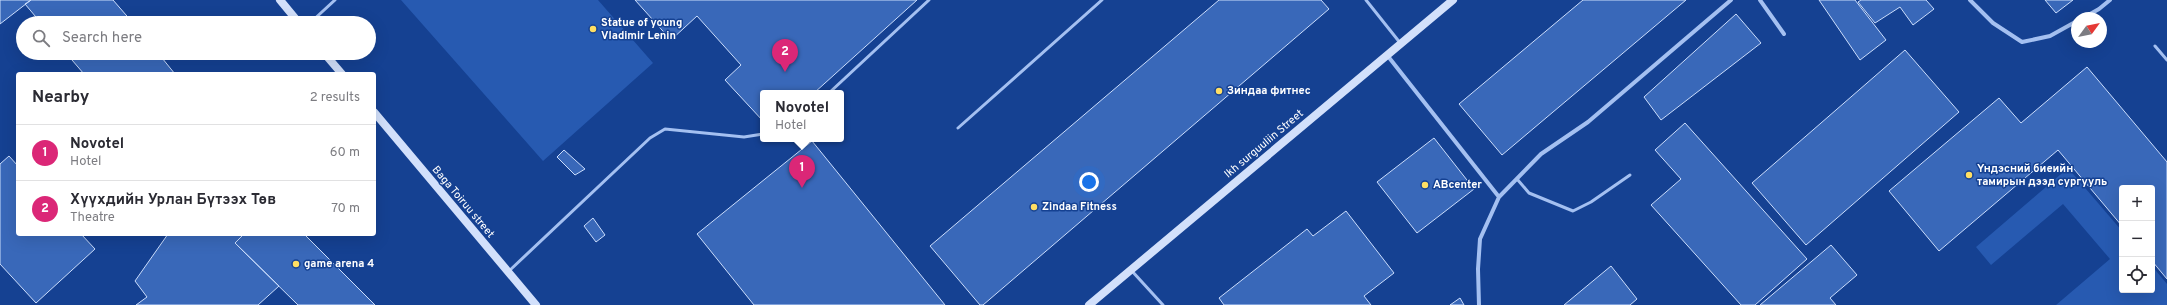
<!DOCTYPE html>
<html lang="en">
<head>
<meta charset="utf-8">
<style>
	body { margin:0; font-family:Overpass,sans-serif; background:#f7f7f7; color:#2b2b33 }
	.controls { position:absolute; right:12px; bottom:12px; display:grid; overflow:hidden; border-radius:4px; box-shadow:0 4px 16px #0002 }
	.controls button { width:36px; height:36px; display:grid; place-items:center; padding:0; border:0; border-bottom:1px solid #e1e1e2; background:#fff; color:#2b2b33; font:20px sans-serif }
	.compass { position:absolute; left:2071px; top:12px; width:36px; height:36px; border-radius:50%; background:#fff; box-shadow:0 4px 16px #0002; rotate:57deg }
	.you { position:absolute; left:1089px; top:182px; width:14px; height:14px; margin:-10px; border:3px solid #fff; border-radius:50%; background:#1a73e8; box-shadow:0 0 0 6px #1a73e833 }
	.badge { display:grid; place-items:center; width:26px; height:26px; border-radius:50%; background:#db2777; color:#fff; font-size:13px; font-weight:700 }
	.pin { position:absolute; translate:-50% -33px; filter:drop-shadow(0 1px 2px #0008) }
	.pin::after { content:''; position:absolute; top:21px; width:14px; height:12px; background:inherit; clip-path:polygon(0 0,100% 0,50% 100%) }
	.popup { position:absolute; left:760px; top:90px; width:84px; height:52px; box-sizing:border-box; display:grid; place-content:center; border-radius:4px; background:#fff; filter:drop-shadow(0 1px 3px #0005); font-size:13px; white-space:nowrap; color:#7c7c81 }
	.popup b { font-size:15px; color:#2b2b33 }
	.popup::after { content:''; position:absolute; left:50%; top:100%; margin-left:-8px; border:8px solid transparent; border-top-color:#fff }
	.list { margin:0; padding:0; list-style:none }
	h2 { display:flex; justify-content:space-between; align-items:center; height:52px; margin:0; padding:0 16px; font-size:17px }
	h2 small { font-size:13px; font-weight:400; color:#7c7c81 }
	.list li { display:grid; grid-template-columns:26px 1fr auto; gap:12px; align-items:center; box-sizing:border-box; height:56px; padding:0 16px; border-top:1px solid #e1e1e2 }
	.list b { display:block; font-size:15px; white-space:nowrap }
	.list p { margin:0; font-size:13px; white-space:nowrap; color:#7c7c81 }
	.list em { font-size:13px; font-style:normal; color:#7c7c81 }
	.icon { flex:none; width:22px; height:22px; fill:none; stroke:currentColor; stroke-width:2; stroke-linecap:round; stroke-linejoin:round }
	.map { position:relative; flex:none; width:2167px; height:305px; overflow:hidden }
	.search { position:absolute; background:#fff; box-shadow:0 4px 16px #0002; left:16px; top:16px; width:360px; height:44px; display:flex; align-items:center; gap:10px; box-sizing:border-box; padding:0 14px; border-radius:22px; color:#7c7c81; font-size:15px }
	.panel { position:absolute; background:#fff; box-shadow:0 4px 16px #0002; left:16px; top:72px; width:360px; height:164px; border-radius:4px }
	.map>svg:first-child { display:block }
	.green { fill:#275ab1 }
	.building { fill:#3968b9; stroke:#cbddfc }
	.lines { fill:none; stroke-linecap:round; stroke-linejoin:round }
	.service { stroke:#a4c0f1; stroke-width:3 }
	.minor { stroke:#a4c0f1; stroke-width:4 }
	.secondary { stroke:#d2e0fb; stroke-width:8 }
	.poi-dot { fill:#ffdf63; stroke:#154192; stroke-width:1.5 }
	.labels { text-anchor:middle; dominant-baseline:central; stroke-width:3; stroke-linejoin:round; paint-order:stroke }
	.poi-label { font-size:11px; font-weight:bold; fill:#fff; stroke:#154192; text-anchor:start }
	.street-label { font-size:11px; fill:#fff; stroke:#154192 }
</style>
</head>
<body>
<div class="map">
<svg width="2167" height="305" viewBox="0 0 2167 305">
	<rect width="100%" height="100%" fill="#154192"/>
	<path class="green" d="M401,0H598L653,63L543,161Z
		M2068,168L2122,231V290H2152V266L2167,284V305H2056L2110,259L2063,204L1991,265L1976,247Z"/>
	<path class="building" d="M0,0H31L0,24Z
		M31,0H113L133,23H41L25,4Z
		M635,0H917L814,93H763V121L725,80L741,65L697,16L671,40Z
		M1219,0H1321L1329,9L983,305H980L930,246Z
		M1583,0H1686L1502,155L1459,104Z
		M1819,0H1855L1886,40L1860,60Z
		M1861,0H1926L1934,9L1913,25L1900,7L1875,23L1858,2Z
		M2045,0H2073L2056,13Z
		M1736,14L1761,43L1661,120L1644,97Z
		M1905,50L1959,112L1806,245L1752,183Z
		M66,53H158L175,74H84Z
		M2087,67L2167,162V279L2152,261V188H2122V226L2058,150L1939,251L1889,191L1999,98L2021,123Z
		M1685,123L1807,259L1755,305H1741L1651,205L1681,179L1655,150Z
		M1434,138L1474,189L1417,233L1377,182Z
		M812,141L945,305H754L697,234Z
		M564,150L585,169L575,175L557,157Z
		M9,156L18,166V234H81L95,249L36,303L0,264V164Z
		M1346,211L1394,273L1364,296L1371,305H1224L1219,298L1307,229L1313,236Z
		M593,218L605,235L596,242L584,226Z
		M168,234H244L235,243L279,286L258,305H136L147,297L135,281Z
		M244,234H304L375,305H298L235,243Z
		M1831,245L1857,275L1830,298L1836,305H1760Z
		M1611,266L1637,299L1630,305H1564Z
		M1460,298L1464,305H1450Z"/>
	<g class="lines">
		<path class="service" d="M1366,0L1401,44
			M310,23L335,0
			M2155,46L2167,60
			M829,93L929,0
			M958,128L1102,0
			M1517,179L1529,193L1573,211L1591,202L1630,175
			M1131,270L1163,305
			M509,271L650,138L665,129L744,137L763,134"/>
		<path class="minor" d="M1760,0L1784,34
			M1970,0L1993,23L2022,42L2050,36L2077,21
			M2083,18L2099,9L2110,0
			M1387,55L1499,197
			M1479,305L1478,269L1480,239L1499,197L1541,154L1588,122L1731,0"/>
		<path class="secondary" d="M280,0L299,23
			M324,53L342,74
			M374,112L536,305
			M1089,305L1453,0"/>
	</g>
	<g class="poi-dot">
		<circle cx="593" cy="29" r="4"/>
		<circle cx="1219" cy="91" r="4"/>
		<circle cx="1969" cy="175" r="4"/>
		<circle cx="1425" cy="185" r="4"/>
		<circle cx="1034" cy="207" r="4"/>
		<circle cx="296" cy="264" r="4"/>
	</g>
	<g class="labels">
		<g class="poi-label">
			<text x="601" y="23">Statue of young<tspan x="601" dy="13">Vladimir Lenin</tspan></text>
			<text x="1227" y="91">Зиндаа фитнес</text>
			<text x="1977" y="169">Үндэсний биеийн<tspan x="1977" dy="13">тамирын дээд сургууль</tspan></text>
			<text x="1433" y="185">ABcenter</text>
			<text x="1042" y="207">Zindaa Fitness</text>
			<text x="304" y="264">game arena 4</text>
		</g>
		<g class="street-label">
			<text transform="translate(1264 144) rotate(-40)">Ikh surguuliin Street</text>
			<text transform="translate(463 202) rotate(50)">Baga Toiruu street</text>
		</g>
	</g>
</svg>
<div class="controls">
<button>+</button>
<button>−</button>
<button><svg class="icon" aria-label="locate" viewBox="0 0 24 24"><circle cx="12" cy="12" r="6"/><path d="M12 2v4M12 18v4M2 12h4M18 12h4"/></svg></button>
</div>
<svg class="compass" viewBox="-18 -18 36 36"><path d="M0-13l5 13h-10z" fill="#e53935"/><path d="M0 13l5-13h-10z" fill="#7c7c81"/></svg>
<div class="you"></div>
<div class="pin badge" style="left:802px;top:188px">1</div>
<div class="popup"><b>Novotel</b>Hotel</div>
<div class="pin badge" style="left:785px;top:72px">2</div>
<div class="search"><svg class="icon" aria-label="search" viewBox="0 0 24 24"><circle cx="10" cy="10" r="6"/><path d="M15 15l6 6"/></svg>Search here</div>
<section class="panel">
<h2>Nearby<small>2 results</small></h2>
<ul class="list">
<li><span class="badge">1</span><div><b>Novotel</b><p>Hotel</p></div><em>60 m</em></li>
<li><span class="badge">2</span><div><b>Хүүхдийн Урлан Бүтээх Төв</b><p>Theatre</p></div><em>70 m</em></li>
</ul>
</section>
</div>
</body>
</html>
